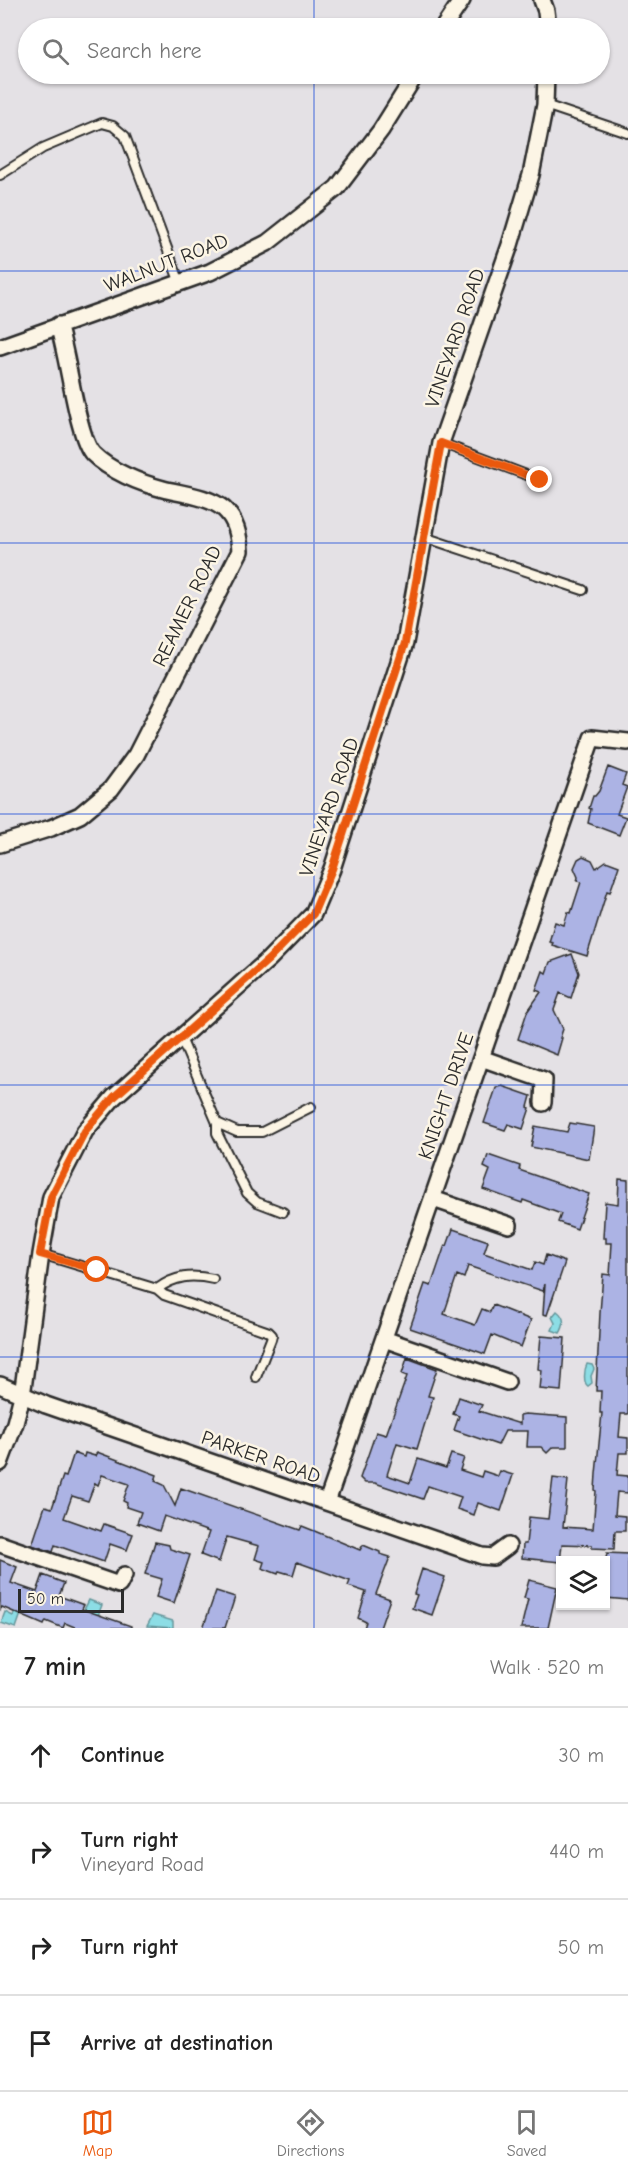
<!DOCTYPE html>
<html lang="en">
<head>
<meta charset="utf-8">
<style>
	body { margin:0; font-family:"Comic Neue",sans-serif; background:#f2f2f2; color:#222 }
	.controls { position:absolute; right:18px; bottom:18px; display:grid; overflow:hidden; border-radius:0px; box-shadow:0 2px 4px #0004 }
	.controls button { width:54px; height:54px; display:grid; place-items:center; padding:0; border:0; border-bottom:2px solid #e0e0e0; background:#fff; color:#222; font:30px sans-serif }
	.scale { position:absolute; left:18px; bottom:15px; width:106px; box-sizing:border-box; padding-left:6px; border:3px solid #2b2b2b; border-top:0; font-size:16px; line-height:21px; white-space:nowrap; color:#2b2b2b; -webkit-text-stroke:4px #fcf5e5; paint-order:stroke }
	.stop { position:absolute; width:18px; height:18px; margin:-14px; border:4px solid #ea580c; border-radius:50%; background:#fff }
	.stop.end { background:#ea580c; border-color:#fff; box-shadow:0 2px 6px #0008 }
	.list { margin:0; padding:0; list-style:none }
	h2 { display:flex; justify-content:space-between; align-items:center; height:78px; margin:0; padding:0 24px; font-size:26px }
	h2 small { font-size:20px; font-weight:400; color:#767676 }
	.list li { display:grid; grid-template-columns:39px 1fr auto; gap:18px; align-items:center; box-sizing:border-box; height:96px; padding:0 24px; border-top:2px solid #e0e0e0 }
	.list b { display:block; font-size:22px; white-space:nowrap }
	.list p { margin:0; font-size:20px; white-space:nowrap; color:#767676 }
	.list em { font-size:20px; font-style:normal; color:#767676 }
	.icon { flex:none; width:33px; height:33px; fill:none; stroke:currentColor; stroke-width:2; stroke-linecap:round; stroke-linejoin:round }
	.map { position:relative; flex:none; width:628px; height:1628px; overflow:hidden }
	.search { position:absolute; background:#fff; box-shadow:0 2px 4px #0004; left:18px; right:18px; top:18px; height:66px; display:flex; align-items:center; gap:15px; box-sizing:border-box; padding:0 21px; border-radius:33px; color:#767676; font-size:22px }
	.sheet { height:462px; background:#fff }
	nav { display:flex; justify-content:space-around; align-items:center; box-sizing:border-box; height:84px; border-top:2px solid #e0e0e0; background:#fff; font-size:16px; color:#767676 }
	nav a { display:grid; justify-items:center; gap:3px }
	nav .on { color:#ea580c }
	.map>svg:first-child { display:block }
	.water { fill:#8cdde5; stroke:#65969b; stroke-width:1.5 }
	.building { fill:#acb3e4; stroke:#2b2b2b; stroke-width:1.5 }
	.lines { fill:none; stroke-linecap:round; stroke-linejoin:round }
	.service-casing { stroke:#2b2b2b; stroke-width:12 }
	.minor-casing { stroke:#2b2b2b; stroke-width:20 }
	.service { stroke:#fcf5e5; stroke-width:8 }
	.minor { stroke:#fcf5e5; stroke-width:15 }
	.route { stroke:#ea580c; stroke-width:8 }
	.grid { fill:none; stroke:#1d4ed8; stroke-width:1.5; stroke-opacity:0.55 }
	.labels { text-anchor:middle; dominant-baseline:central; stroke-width:5; stroke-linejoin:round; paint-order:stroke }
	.street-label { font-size:20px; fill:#2b2b2b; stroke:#fcf5e5 }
</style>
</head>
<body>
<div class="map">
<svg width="628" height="1628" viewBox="0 0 628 1628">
	<rect width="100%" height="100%" fill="#e4e1e5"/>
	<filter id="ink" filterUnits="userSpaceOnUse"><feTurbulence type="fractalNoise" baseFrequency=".0167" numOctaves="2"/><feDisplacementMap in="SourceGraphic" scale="12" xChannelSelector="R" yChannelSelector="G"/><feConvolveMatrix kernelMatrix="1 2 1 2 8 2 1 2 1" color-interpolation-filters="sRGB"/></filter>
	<g filter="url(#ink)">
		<path class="water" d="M557,1311C565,1317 565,1325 560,1333L552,1330L555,1323L552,1317Z
			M587,1364L592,1365L594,1369L591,1376L592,1383L588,1386C583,1383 584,1370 587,1364Z
			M89,1600L102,1605L93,1628L83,1612Z
			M16,1609L22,1611L16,1628L1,1623L5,1612L13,1616Z
			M153,1615L173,1621V1628L147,1626Z"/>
		<path class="building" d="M608,767L626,774L622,785L627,787L617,814L626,817L619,835L588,823L591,809L589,808L593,796H595L599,791Z
			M583,856L592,860L596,868L606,861L619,866L610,892L607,891L587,956L552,945L553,943L549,942L555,922L564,925L568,912L571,913L581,882L577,881L578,877L574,868L578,859Z
			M572,954L579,973L571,998L560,993L554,1010L563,1029L560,1038H562L557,1055L518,1039L527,1012L541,992L536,990L543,971L546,973L550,962Z
			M502,1086L531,1096L528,1107L530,1108L523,1129L508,1124L505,1130L484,1123L496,1088Z
			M570,1123L594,1127L589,1159L531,1147L535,1126L567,1132Z
			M488,1155L520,1166L519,1170L589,1194L577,1229L558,1222L561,1214L523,1200L522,1203L483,1189L490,1170L484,1167Z
			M619,1179L628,1180V1414H621L619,1437L628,1438V1453H619L617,1475L628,1476V1493L617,1492L615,1515L625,1516V1531H615L614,1549L592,1548V1545L562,1544L560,1562L522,1558L523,1544H526L529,1517L548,1519L553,1478L568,1480L563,1527L593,1529L596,1491L595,1490L596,1474L602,1413H600L601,1391H596L600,1313L603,1274L610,1275L612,1243H606V1238H603L605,1202L618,1204Z
			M453,1229L488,1241L484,1253L532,1270L535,1262L543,1265L546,1255L565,1262L547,1315L543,1314L545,1284L543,1291L468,1266L464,1278L457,1275L444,1314L475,1325L482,1309L490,1312L493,1305L531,1320L521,1347L492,1335L485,1354L410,1328L425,1284L431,1286L445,1245L447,1246Z
			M541,1336L565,1338L561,1391L540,1389L542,1370L538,1369Z
			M407,1358L437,1369L428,1396L433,1397L417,1449L397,1443L387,1475L410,1483L418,1459L446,1468L451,1454L464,1458L460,1470L481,1477L483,1471L498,1476L500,1471L513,1475L501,1511L478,1503L474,1515L457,1509L461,1497L428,1486L423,1499L375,1483H365L360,1478L376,1432L386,1435L407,1376L402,1374Z
			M459,1397L482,1405L479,1411L520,1424V1415L525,1414L567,1417V1447H553L547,1453L541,1447H527L528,1431H505L498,1445L454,1430L459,1416L453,1414Z
			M97,1452L157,1475L155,1481L164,1485L175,1506L181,1488L300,1530L302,1526L312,1530L360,1550L363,1545L380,1552V1554L390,1557L376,1594L390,1599L380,1628H364L366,1622L358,1618L366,1592L348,1586L350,1581L297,1562L293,1575L279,1571L278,1574L262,1568L264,1562L255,1559L259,1546L227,1537L219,1562L201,1555L209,1532L164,1516L159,1531L137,1523L141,1512L126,1507L127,1503L123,1501L129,1484L102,1475L98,1485L95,1483L88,1501L72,1496L64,1518L101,1531L104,1524L133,1534L127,1550L110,1544L104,1562L55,1545L53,1552L32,1545L45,1506L52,1508L63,1476L66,1477L74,1453L84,1457L85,1453L95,1456Z
			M155,1542L169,1545L170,1549L190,1555L174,1603L156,1597L162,1579L145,1574Z
			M607,1553L628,1554V1600L606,1598V1558Z
			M0,1560L17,1567L11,1583L37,1592L43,1575L64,1583L59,1596L84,1605L82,1609L131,1626V1628H77L65,1623L63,1628L46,1621L44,1625L2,1607L0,1610Z
			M422,1569L445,1577L432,1615L412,1608L417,1595L414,1594Z
			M529,1580L557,1587L548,1628H521L528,1599L524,1598Z
			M216,1591L235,1597L225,1628H203Z"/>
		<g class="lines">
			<defs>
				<path id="service" d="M545,105L628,133
					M0,175L43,148L102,123L113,126L125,136L180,283
					M441,443L540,480
					M424,537L583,590
					M181,1038L217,1123L237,1132H262L311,1107
					M217,1123V1133L247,1193L257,1202L283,1212
					M41,1254L157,1289L164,1295L269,1332L272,1335L271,1339L256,1377
					M157,1289C175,1276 191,1274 213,1279"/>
				<path id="minor" d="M542,0L546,11L548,28
					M443,28L462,0
					M0,347L210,272L267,243L337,188L381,130L416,74
					M0,844L51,828L80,815L111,789L136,755L240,551C239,535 236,520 224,509C208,496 182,494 163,489C140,483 110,471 93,454C77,437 68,354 58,325
					M481,1058L544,1080L543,1103
					M433,1199L509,1225
					M384,1339L507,1382
					M0,1385L46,1405L482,1556L493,1557L508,1546
					M0,1463L15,1423L22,1396L41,1254L51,1197L85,1131L114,1097L269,959L313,914L332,869L405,643L441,443L510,245L531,175L545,105L546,74
					M327,1502L592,738L628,742
					M0,1544L119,1585L124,1575"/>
			</defs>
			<use href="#service" class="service-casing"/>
			<use href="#minor" class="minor-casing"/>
			<use href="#service" class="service"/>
			<use href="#minor" class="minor"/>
		</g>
	</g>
	<g class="lines" filter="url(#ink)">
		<path class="route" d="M97,1270L40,1254L51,1197L85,1131L114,1097L269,959L313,914L332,869L405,643L441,443L540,480"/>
	</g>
	<path class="grid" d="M314,0V28M314,74V1628M0,271H628M0,543H628M0,814H628M0,1085H628M0,1357H628"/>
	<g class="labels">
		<g class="street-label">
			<text transform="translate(166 263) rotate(-21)">WALNUT ROAD</text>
			<text transform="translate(455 338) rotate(-71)">VINEYARD ROAD</text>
			<text transform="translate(187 606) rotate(-64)">REAMER ROAD</text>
			<text transform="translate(329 807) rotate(-71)">VINEYARD ROAD</text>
			<text transform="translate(446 1096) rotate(-71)">KNIGHT DRIVE</text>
			<text transform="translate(261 1457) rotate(19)">PARKER ROAD</text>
		</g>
	</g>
</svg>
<div class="controls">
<button><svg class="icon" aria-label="layers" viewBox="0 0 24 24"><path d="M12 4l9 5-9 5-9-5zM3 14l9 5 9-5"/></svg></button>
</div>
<div class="scale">50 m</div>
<div class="stop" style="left:97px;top:1270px"></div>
<div class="stop end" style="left:540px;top:480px"></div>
<div class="search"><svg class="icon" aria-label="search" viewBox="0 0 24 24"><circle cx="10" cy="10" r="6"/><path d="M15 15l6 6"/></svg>Search here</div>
</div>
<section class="sheet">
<h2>7 min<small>Walk · 520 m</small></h2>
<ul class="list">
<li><svg class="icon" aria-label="ahead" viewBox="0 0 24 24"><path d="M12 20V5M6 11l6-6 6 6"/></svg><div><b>Continue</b></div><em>30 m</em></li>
<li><svg class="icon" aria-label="right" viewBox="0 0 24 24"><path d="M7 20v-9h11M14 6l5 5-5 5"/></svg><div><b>Turn right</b><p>Vineyard Road</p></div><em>440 m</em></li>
<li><svg class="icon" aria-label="right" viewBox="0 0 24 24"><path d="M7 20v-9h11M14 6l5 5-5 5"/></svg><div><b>Turn right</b></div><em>50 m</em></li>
<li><svg class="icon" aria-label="arrive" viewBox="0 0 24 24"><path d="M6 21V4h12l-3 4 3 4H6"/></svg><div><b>Arrive at destination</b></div></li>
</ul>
</section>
<nav>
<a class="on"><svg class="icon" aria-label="map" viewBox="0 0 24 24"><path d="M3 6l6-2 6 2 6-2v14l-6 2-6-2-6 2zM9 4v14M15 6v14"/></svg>Map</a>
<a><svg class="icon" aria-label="directions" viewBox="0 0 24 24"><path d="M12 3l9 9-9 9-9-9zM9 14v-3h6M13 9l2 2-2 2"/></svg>Directions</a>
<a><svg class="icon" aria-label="saved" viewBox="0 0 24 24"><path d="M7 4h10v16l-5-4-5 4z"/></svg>Saved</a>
</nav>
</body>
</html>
